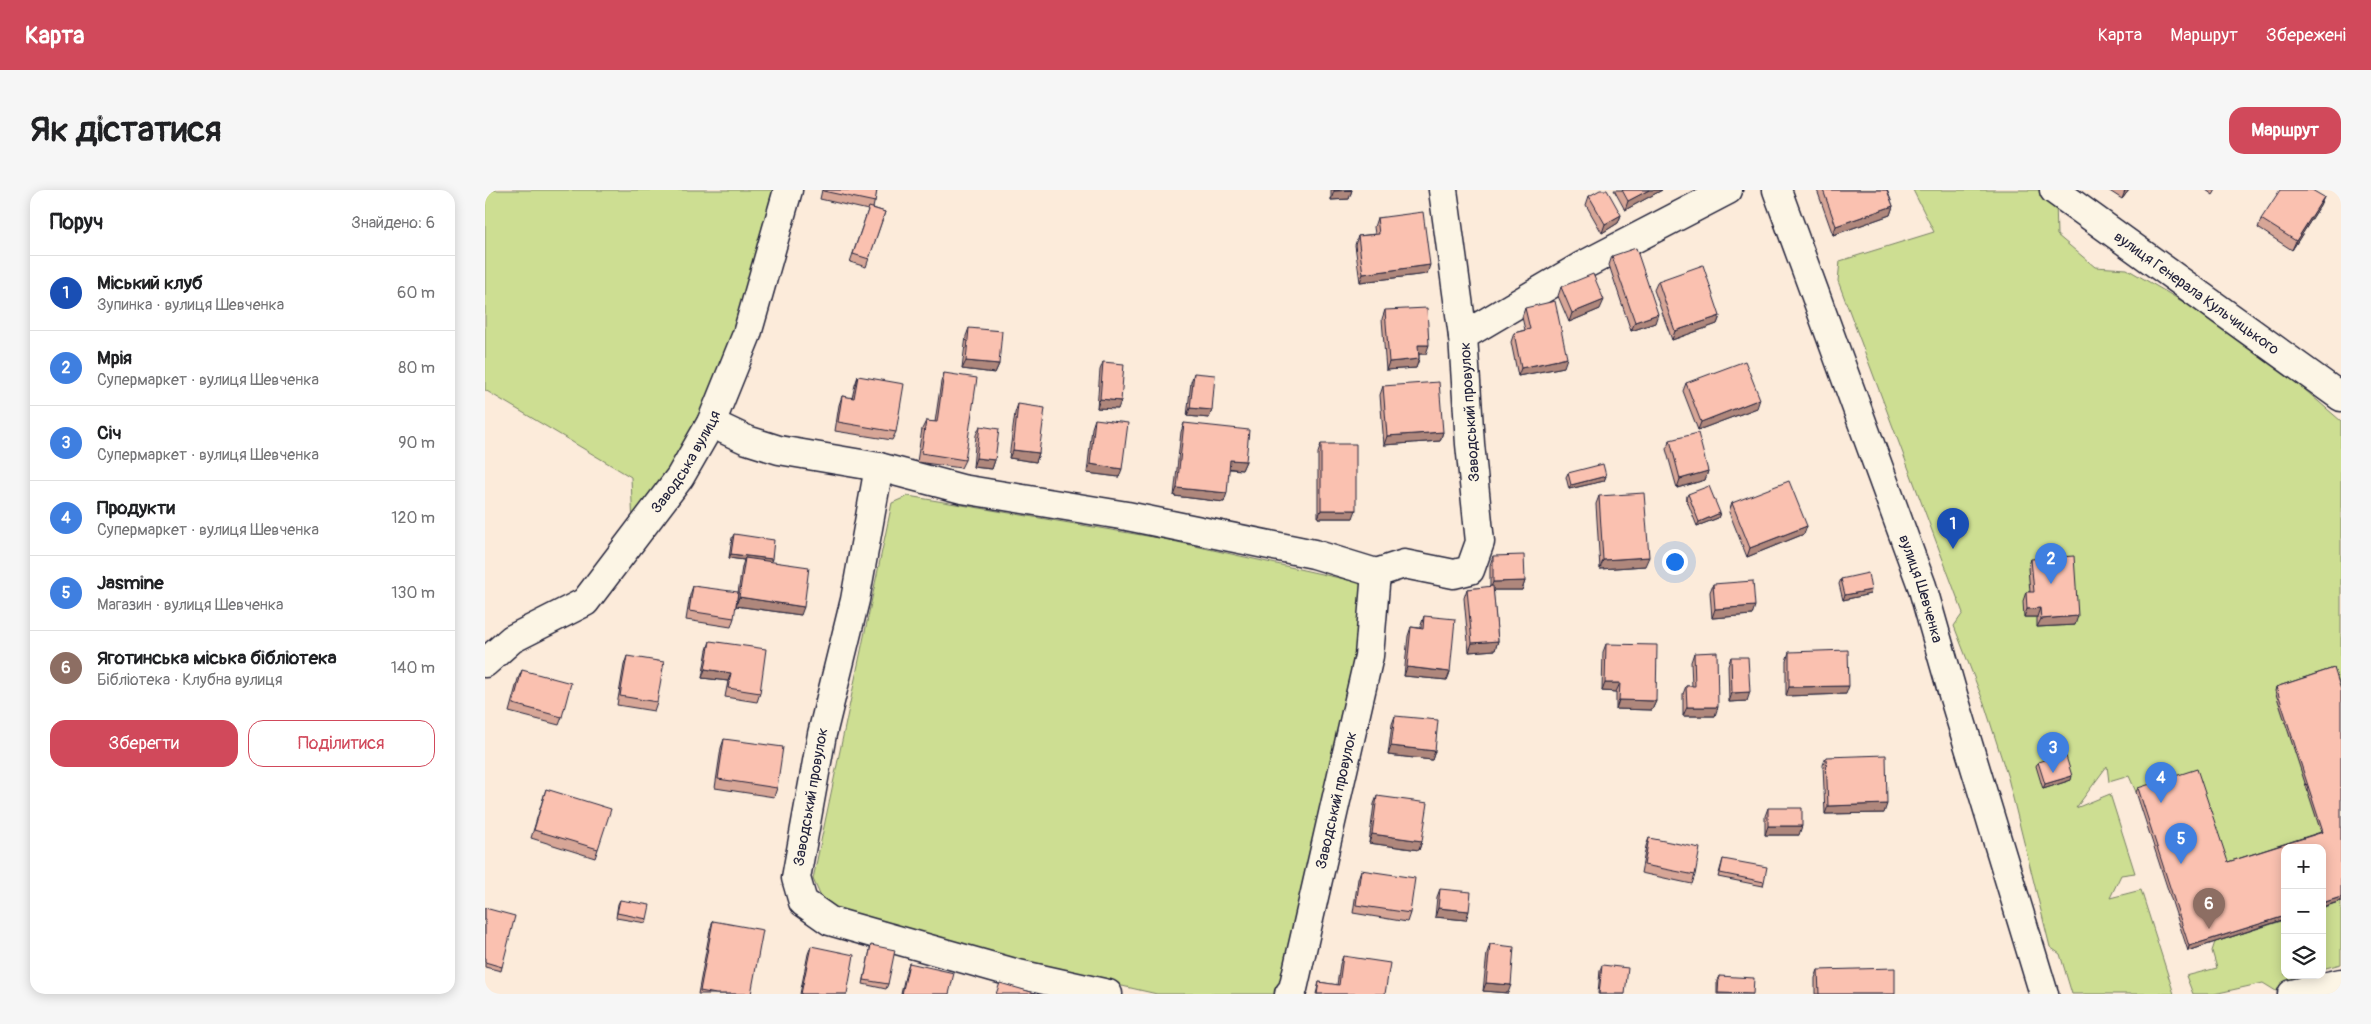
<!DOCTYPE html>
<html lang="uk">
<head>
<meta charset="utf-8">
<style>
	body { margin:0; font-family:Pangolin,sans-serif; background:#f6f6f6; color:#202124 }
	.controls { position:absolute; right:15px; bottom:15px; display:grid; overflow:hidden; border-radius:10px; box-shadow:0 2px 12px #0003 }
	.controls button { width:45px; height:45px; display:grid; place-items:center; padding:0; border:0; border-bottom:1px solid #e0e0e0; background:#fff; color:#202124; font:25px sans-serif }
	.you { position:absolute; left:1189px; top:371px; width:18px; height:18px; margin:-12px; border:4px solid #fff; border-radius:50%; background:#1a73e8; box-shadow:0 0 0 8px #1a73e833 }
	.badge { display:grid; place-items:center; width:32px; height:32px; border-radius:50%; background:#d1495b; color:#fff; font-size:16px; font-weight:700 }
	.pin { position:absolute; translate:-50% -41px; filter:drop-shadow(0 1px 2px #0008) }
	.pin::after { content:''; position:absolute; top:26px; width:18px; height:15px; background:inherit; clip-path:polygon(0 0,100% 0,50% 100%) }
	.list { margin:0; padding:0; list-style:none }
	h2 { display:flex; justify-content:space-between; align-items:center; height:65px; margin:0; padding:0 20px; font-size:21px }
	h2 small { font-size:16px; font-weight:400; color:#757577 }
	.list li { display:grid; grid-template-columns:32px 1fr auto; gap:15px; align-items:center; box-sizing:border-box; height:75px; padding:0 20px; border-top:1px solid #e0e0e0 }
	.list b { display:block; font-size:19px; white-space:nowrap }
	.list p { margin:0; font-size:16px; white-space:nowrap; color:#757577 }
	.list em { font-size:16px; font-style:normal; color:#757577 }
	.actions { display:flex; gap:10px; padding:15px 20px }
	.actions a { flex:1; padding:11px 0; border:1px solid #d1495b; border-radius:15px; text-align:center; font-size:18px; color:#d1495b }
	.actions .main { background:#d1495b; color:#fff }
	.icon { flex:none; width:28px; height:28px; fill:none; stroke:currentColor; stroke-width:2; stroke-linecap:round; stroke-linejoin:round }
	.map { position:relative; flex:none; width:1856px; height:804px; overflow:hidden; border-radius:15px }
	header { display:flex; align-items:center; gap:30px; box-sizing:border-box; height:70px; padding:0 25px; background:#d1495b; color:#fff }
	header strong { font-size:24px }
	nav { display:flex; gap:28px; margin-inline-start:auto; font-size:18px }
	.intro { display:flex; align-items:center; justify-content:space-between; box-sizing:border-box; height:120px; padding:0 30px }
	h1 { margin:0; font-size:35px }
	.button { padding:12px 22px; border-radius:15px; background:#d1495b; color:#fff; font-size:18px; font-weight:700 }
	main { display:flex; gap:30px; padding:0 30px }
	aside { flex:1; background:#fff; border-radius:15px; box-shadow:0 2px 12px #0003 }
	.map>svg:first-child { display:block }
	.green { fill:#cdde92; stroke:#788066 }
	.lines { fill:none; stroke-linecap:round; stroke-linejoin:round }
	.minor-casing { stroke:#22223b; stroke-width:31 }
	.minor { stroke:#fcf5e5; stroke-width:28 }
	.wall { fill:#d7a697; stroke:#22223b }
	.shaded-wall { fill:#af877b; stroke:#22223b }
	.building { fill:#fac1b0; stroke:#22223b }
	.labels { text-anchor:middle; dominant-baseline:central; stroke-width:5; stroke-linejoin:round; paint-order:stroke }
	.street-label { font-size:15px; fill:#22223b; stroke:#fcf5e5 }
</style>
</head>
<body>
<header>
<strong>Карта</strong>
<nav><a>Карта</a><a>Маршрут</a><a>Збережені</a></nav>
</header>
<div class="intro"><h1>Як дістатися</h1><a class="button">Маршрут</a></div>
<main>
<aside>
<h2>Поруч<small>Знайдено: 6</small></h2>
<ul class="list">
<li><span class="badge" style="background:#1a4fb4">1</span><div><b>Міський клуб</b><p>Зупинка · вулиця Шевченка</p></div><em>60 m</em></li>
<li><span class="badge" style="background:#3f7fe0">2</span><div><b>Мрія</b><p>Супермаркет · вулиця Шевченка</p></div><em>80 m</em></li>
<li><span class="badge" style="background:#3f7fe0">3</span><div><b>Січ</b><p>Супермаркет · вулиця Шевченка</p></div><em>90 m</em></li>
<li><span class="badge" style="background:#3f7fe0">4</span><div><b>Продукти</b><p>Супермаркет · вулиця Шевченка</p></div><em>120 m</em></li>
<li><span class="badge" style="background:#3f7fe0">5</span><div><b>Jasmine</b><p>Магазин · вулиця Шевченка</p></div><em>130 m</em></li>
<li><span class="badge" style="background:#8d6e63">6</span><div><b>Яготинська міська бібліотека</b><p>Бібліотека · Клубна вулиця</p></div><em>140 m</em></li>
</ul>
<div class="actions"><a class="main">Зберегти</a><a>Поділитися</a></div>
</aside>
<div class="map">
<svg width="1856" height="804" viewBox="0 0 1856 804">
	<rect width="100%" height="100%" fill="#fcebda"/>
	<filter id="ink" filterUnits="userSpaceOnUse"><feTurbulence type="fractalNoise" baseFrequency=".02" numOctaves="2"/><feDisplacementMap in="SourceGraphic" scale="10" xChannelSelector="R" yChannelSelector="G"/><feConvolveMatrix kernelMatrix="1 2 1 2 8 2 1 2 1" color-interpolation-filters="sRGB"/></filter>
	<g filter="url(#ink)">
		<path class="green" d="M0,0H303L226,233L148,338L146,287L0,200Z
			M1428,0H1557L1571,10L1572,45L1610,77L1642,79L1760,148L1856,231V510L1837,646L1741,677L1710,583L1651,602L1644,586L1624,592L1622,576L1591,618L1625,604L1650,683L1636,685L1625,708L1656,700L1689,804H1587L1575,764L1565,757L1523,588L1499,513L1469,436L1478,423L1353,91L1355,71L1449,42Z
			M423,306L674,348L877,393L876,444L801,784L789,804H672L541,774L340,716L328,689L407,313Z
			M1856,711V774L1837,779V718Z
			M1800,730V785H1820L1815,798L1791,801L1778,793L1729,804H1708L1701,786L1732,778L1727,761L1730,752Z"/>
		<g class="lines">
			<defs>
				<g id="minor">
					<path d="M958,0L978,146"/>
					<path id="s1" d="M1292,0L1437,396L1469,508L1559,804"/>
					<path id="s2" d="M1569,0L1856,207"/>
					<path d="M226,233L262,250L294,260L394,277L477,299L642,326L829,364L891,383L919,374L969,384L985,380L995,352L985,254L978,146L1095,77L1243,0"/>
					<path d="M394,277L370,410L337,544L311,688L318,712L345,731L533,784L623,804"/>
					<path id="s3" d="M0,473L27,449L100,412L195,287L226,233L262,144L303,0"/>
					<path id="s4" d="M804,804L808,799L884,466L891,383"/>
					<path d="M1807,804L1856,793"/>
				</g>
			</defs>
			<use href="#minor" class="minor-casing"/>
			<use href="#minor" class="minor"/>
		</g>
		<path class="wall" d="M337,0H392L388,18L400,22L381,77L365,72L383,20L335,9Z
			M846,0H867L864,9L846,10Z
			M1129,0H1177L1140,20Z
			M1332,0H1402L1408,16L1405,25L1348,45Z
			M1623,0H1644L1637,9Z
			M1721,0H1731L1728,5Z
			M1104,6L1136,25L1133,33L1117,43L1101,15Z
			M1839,7L1835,16L1807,60L1773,38L1776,29Z
			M892,28L942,84L875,92L870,55L873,46L890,44L889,37Z
			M1127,66L1170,133L1146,141L1124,75Z
			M1173,91L1235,126L1232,134L1187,150L1169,100Z
			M1076,97L1115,119L1084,132L1073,106Z
			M1040,118L1079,177L1033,186L1026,152L1029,143L1040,140L1037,127Z
			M900,120L941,164H934V169L931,178L901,180L897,129Z
			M484,138L514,174L510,183L477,179L481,146Z
			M618,172L633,219L612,218L615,180Z
			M459,183L480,270L476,278L432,272L437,239L441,231L450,232L456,192Z
			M709,183L727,220L724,228L702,226L706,192Z
			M373,186L411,242L407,250L350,241L354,215L357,206L367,208L370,195Z
			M1201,193L1272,218L1213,240L1198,201Z
			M898,196L958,242L955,251L899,255L895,205Z
			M533,214L554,263L551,272L524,268L530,223Z
			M610,229L634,287L602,283L607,238Z
			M699,233L761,271L757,280L744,279L739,312L689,306L696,242Z
			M495,236L510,270L507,279L488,277L491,245Z
			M1185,250L1223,281L1220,290L1192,298L1181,259Z
			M836,254L868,328H833V263Z
			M1083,283L1121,286L1119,291L1084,299L1081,287Z
			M1203,304L1235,323L1233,328L1212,336L1201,308Z
			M1114,306L1160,376L1115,379L1111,314Z
			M1247,313L1322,336L1319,344L1262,367L1244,322Z
			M249,344L286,372L316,425L251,416L257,377L259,370L244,368L247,348Z
			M1008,366L1040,391L1037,400H1008L1013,451L1010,460L984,462L979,408L982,399L1005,397V375Z
			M1546,369L1590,435L1552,437V427H1539L1538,411L1541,402H1545L1543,378Z
			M1356,389L1385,404L1358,410L1354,394Z
			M1228,394L1267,425L1227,428L1225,402Z
			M208,396L249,428L246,437L201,430L205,405Z
			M939,426L965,482L962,490L919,486L923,446L926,437L936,438V435Z
			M225,451L275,503L272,512L240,507L243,491L217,488L222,460Z
			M1121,454L1171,511L1167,520L1131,519V502L1117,501L1118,462Z
			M1304,462L1361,504L1301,506V471Z
			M1209,463L1230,526H1198V504L1201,496H1207L1206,472Z
			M142,466L172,512L169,521L132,515L139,475Z
			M1246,467L1262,511L1244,512L1243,476Z
			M1849,478L1856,711L1703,761L1651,602L1653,598L1743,672L1836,642L1790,501L1791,497Z
			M37,480L77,527L74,535L24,522L33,489Z
			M910,526L950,561L947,570L903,565L907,534Z
			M239,549L292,598L289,607L230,598L236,558Z
			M1341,567L1399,623L1340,624L1338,575Z
			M1553,572L1586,590L1558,599L1551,576Z
			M61,599L113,659L110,668L46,648Z
			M892,606L937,651L934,660L884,653L889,614Z
			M1283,618L1314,645H1280V626Z
			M1164,648L1210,685L1207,694L1156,683L1161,656Z
			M1238,669L1279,692L1278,696L1233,687Z
			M876,680L925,723L922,732L868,723L873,689Z
			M955,699L981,730L950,727L952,707Z
			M135,710L162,729L161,733L131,728L133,714Z
			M0,718L17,777L16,781L0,777Z
			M228,731L266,804H213L225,740Z
			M1005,754L1023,803L998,801L1002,763Z
			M386,755L403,794L401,799L378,794Z
			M326,756L362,804H315L323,764Z
			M858,766L900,804H831L834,792L852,795L855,774Z
			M424,773L464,804H416L421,782Z
			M1117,775L1140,804H1113L1115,780Z
			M1333,780L1410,804H1330V788Z
			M1234,786L1268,804H1232V791Z"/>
		<path class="shaded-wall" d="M867,0L864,9L846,10L849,1Z
			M1164,0H1177L1140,20L1143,11Z
			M1641,0H1644L1637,9L1640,1Z
			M1839,7L1835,16L1807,60L1811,51Z
			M1408,16L1405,25L1348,45L1351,36Z
			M1136,25L1133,33L1117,43L1120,34Z
			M945,75L942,84L875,92L878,84Z
			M1119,110L1115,119L1084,132L1087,123Z
			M1173,124L1170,133L1146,141L1150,132Z
			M1235,126L1232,134L1187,150L1190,141Z
			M933,155H944L941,164H930Z
			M1082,168L1079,177L1033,186L1036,178Z
			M934,169L931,178L901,180L904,172Z
			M481,171L514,174L510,183L477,179Z
			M615,209L636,211L633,219L612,218Z
			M1275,209L1272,218L1213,240L1216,232Z
			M705,218L727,220L724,228L702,226Z
			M958,242L955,251L899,255L902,246Z
			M528,260L554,263L551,272L524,268Z
			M491,268L510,270L507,279L488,277Z
			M745,270L761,271L757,280L742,278Z
			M605,274L637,279L634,287L602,283Z
			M1223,281L1220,290L1192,298L1195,289Z
			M1121,286L1119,291L1084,299L1086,295Z
			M692,298L742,303L739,312L689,306Z
			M836,320H871L868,328H833Z
			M1235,323L1233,328L1212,336L1214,332Z
			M1322,336L1319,344L1262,367L1265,358Z
			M246,364L287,369L285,374L260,368L259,370L244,368Z
			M1164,367L1160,376L1115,379L1118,370Z
			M1040,391L1037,400H1005L1008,392Z
			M1386,400L1385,404L1358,410L1360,405Z
			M254,407L319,417L316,425L251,416Z
			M1270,416L1267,425L1227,428L1230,419Z
			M1555,418L1552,427H1539L1542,419Z
			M1593,426L1590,435L1552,437L1556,429Z
			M1013,451L1010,460L984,462L987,453Z
			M922,477L965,482L962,490L919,486Z
			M220,479L246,483L243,491L217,488Z
			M1120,493H1135L1131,502L1117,501Z
			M1364,496L1361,504L1301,506L1304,497Z
			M1265,502L1262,511L1244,512L1247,503Z
			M1134,510L1171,511L1167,520L1131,519Z
			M1202,517H1233L1230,526H1198Z
			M906,556L950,561L947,570L903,565Z
			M1587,586L1586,590L1558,599L1560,594Z
			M1402,614L1399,623L1340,624L1343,616Z
			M1283,636H1317L1314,645H1280Z
			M887,644L937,651L934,660L884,653Z
			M1856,707V711L1837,717V713Z
			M953,718L984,721L981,730L950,727Z
			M1800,726V729L1703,761L1704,756Z
			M1001,793L1026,795L1023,803L998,801Z"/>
		<path class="building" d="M338,0H392L390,12L338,1Z
			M849,0H867L849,1Z
			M1115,0H1122L1136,25L1120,34L1104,6Z
			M1137,0H1164L1143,11Z
			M1338,0H1402L1408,16L1351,36Z
			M1795,0H1827L1839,7L1811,51L1776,29Z
			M384,17L400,22L384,69L368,64Z
			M938,22L945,75L878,84L873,46L894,44L892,28Z
			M1151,58L1173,124L1150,132L1127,66Z
			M1218,75L1235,126L1190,141L1173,91Z
			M1108,84L1119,110L1087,123L1076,97Z
			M1070,111L1082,168L1036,178L1029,143L1045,139L1040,118Z
			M942,118L944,155H933L934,169L904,172L900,120Z
			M484,138L517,141L514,174L481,171Z
			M1260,171L1275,209L1216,232L1201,193Z
			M618,172L639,174L636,211L615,209Z
			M459,183L492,188L480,270L436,263L441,231L452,232Z
			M709,183L730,185L727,220L705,218Z
			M373,186L419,194L411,242L353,232L357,206L369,208Z
			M954,192L958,242L902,246L898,196Z
			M533,214L560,218L554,263L528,260Z
			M610,229L643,233L637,279L605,274Z
			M699,233L764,240L761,271L745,270L742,303L692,298Z
			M495,236L514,239L510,270L491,268Z
			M1213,243L1223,281L1195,289L1185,250Z
			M836,254H871V320H836Z
			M1118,274L1121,286L1086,295L1083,283Z
			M1304,291L1322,336L1265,358L1247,313Z
			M1224,296L1235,323L1214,332L1203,304Z
			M1159,303L1164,367L1118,370L1114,306Z
			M249,344L289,350L287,369L246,364Z
			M1039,365L1040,391L1008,392V366Z
			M1589,366L1593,426L1556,429L1555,418L1542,419L1541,402H1549L1546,369Z
			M260,368L324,377L319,417L254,407Z
			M1383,383L1386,400L1360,405L1356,389Z
			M1268,391L1270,416L1230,419L1228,394Z
			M208,396L253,402L249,428L204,421Z
			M1008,396L1013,451L987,453L982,399Z
			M939,426L970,429L965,482L922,477L926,437L938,439Z
			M225,451L281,459L275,503L243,498L246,483L220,479Z
			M1121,454L1172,455L1171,511L1134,510L1135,493H1120Z
			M1363,460L1364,496L1304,497V462Z
			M1232,462L1233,517H1202L1201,496H1210L1209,463Z
			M142,466L179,472L172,512L135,506Z
			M1246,467H1263L1265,502L1247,503Z
			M1849,478L1856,500V707L1837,713V658H1800V726L1704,756L1653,598L1712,579L1743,672L1838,642L1791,497Z
			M37,480L86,493L77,527L28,514Z
			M910,526L953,530L950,561L906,556Z
			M239,549L298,557L292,598L233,589Z
			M1580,563L1587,586L1560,594L1553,572Z
			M1401,565L1402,614L1343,616L1341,567Z
			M61,599L126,619L113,659L49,640Z
			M892,606L943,613L937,651L887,644Z
			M1283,618H1317V636H1283Z
			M1164,648L1215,658L1210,685L1159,675Z
			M1238,669L1282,677L1279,692L1235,683Z
			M876,680L930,688L925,723L871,715Z
			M955,699L986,702L984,721L953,718Z
			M135,710L165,715L162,729L132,723Z
			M0,718L30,726L17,777L0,772Z
			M228,731L278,740L266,804H231L215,801Z
			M1005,754L1029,757L1026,795L1001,793Z
			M386,755L410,760L403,794L379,790Z
			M326,756L369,765L362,804H316Z
			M858,766L905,773L900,804H832L834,792L854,795Z
			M424,773L469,783L464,804H417Z
			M1117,775L1143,778L1140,804H1114Z
			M1410,778V804H1334L1333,780Z
			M1234,786L1269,788L1268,804L1233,803Z
			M515,793L553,804H511Z"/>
	</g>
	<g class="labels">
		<g class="street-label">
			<text stroke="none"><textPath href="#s2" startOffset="176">вулиця Генерала Кульчицького</textPath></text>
			<text transform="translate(985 222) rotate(-94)">Заводський провулок</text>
			<text stroke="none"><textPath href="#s3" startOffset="291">Заводська вулиця</textPath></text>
			<text stroke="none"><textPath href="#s1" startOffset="424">вулиця Шевченка</textPath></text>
			<text transform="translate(326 607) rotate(-80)">Заводський провулок</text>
			<text stroke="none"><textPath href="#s4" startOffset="200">Заводський провулок</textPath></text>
		</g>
	</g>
</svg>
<div class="controls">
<button>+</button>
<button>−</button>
<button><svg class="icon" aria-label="layers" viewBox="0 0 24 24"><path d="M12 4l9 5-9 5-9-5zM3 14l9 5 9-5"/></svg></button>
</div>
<div class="you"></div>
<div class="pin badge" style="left:1468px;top:359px;background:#1a4fb4">1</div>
<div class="pin badge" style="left:1566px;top:394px;background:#3f7fe0">2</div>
<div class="pin badge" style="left:1568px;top:583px;background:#3f7fe0">3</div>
<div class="pin badge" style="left:1676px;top:613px;background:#3f7fe0">4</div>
<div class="pin badge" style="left:1696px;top:674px;background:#3f7fe0">5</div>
<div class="pin badge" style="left:1724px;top:739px;background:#8d6e63">6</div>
</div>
</main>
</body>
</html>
